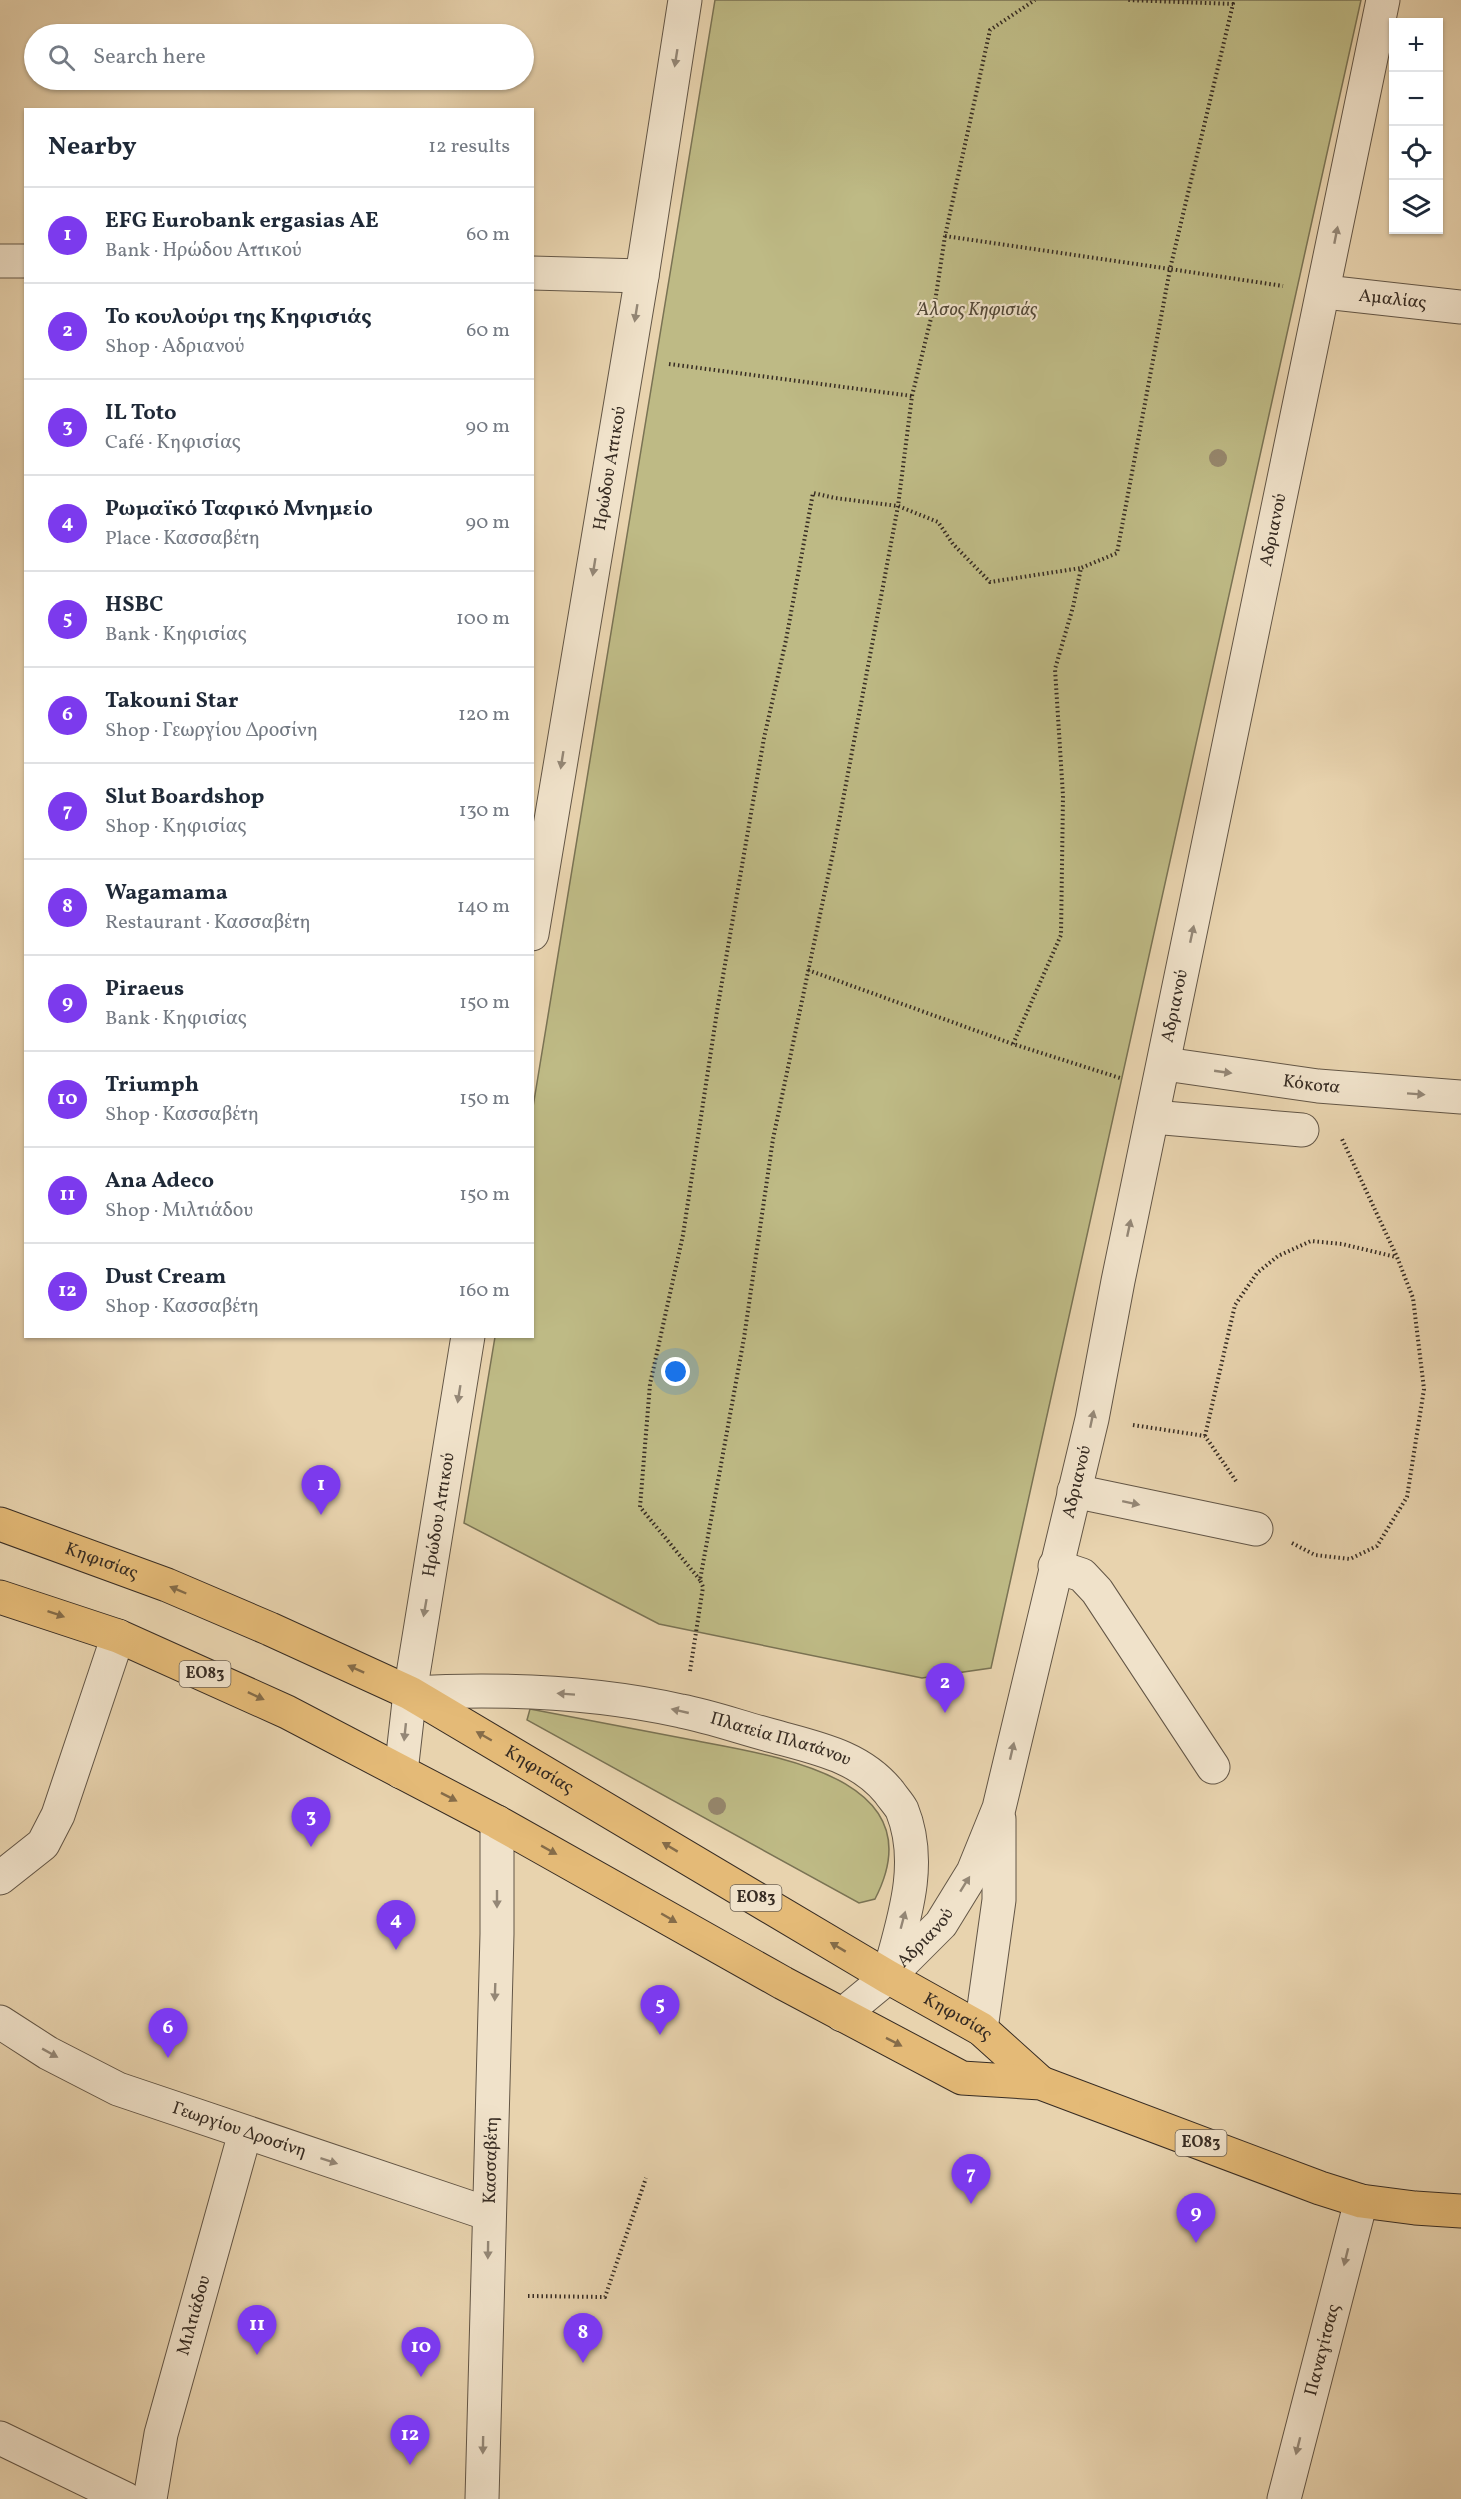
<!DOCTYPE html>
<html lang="en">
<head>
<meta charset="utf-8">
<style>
  body { margin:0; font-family:Vollkorn,serif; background:#f2f2f3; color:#1f2937 }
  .controls { position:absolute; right:18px; top:18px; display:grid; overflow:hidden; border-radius:0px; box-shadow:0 2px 4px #0004 }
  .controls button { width:54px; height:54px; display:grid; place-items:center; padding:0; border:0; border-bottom:2px solid #e0e1e3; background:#fff; color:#1f2937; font:30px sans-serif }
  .you { position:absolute; left:676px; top:1372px; width:21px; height:21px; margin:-15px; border:4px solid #fff; border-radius:50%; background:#1a73e8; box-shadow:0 0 0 9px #1a73e833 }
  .badge { display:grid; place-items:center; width:39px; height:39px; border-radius:50%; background:#7c3aed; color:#fff; font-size:20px; font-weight:700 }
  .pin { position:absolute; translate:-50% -50px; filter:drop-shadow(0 2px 3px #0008) }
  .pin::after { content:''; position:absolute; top:32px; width:21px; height:18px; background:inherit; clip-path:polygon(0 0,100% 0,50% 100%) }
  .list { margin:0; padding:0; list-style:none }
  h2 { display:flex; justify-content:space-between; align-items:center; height:78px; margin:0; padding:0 24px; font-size:26px }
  h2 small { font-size:20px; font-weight:400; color:#747a83 }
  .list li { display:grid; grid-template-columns:39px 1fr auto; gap:18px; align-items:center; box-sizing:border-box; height:96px; padding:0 24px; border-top:2px solid #e0e1e3 }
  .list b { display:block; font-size:22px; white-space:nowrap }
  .list p { margin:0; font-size:20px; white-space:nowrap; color:#747a83 }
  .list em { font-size:20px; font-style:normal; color:#747a83 }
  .icon { flex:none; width:33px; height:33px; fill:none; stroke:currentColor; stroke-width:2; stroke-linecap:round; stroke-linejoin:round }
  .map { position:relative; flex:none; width:1461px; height:2499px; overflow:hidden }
  .search { position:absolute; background:#fff; box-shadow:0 2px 4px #0004; left:24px; top:24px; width:510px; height:66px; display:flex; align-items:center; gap:15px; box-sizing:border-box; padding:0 21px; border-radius:33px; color:#747a83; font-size:22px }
  .panel { position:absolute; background:#fff; box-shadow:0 2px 4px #0004; left:24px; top:108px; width:510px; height:1230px; border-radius:0px }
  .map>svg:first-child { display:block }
  .green { fill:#beba85; stroke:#7a7354; stroke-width:1.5 }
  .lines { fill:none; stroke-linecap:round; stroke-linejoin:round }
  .minor-casing { stroke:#635646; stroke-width:35 }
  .major-casing { stroke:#372c23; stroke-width:35 }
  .path { stroke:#372c23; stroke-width:4; stroke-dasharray:1.5 3; stroke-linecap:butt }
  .minor { stroke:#f0e2ca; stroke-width:33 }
  .major { stroke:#e4ba77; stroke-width:33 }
  .tree { fill:#96876d }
  .oneway { fill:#948776 }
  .oneway2 { fill:#856c49 }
  .labels { text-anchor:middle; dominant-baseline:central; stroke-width:4.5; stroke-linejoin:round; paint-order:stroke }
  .shield { fill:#f0e2ca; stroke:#6e6355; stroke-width:1.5 }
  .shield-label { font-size:16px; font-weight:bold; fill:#372c23 }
  .street-label { font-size:18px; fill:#372c23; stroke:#f0e2ca }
  .park-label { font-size:18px; font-style:italic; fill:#524837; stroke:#f0e2ca }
</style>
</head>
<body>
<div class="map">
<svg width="1461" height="2499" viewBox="0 0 1461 2499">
  <rect width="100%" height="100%" fill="#e8d3ae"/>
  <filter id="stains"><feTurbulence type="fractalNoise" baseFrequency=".00333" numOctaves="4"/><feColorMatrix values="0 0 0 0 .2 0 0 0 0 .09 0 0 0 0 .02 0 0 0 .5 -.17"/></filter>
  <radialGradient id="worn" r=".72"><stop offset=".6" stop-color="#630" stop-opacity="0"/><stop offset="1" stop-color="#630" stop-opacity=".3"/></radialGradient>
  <!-- green -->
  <path class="green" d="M715,0H1361L991,1668L922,1678L659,1624L464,1523L495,1337L532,1336L533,1107Z
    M530,1709C583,1719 635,1729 687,1739C768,1755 939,1775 875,1899L859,1903L527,1720Z"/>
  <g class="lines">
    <!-- minor casing -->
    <g class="minor-casing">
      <g id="minor">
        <path d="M0,261H26"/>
        <path d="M532,273L642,276"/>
        <path id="s1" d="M1325,292L1461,307"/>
        <path id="s2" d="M532,934L642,276L685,0"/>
        <path id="s3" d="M1165,1064L1318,1086L1461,1097"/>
        <path d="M1153,1117L1302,1130"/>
        <path d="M1074,1491L1256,1529"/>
        <path d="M1055,1566L1082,1575L1097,1591L1213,1767"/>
        <path id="s4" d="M410,1693C501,1688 591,1691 681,1711C712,1717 742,1728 773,1736C816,1748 860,1756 889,1792C893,1798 899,1804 902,1810C924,1864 903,1922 889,1974"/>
        <path id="s5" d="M401,1772L410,1693L468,1336"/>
        <path d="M0,1878L43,1844L58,1815L118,1636"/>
        <path id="s6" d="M842,2015L888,1977L941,1924L973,1872L999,1808L1092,1419L1118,1281L1383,0"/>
        <path id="s7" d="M0,2022L48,2053L118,2089L489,2214"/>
        <path d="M981,2029L999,1900V1819"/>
        <path d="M0,2438L126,2499"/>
        <path id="s8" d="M150,2499L161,2434L245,2133"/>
        <path id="s9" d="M482,2499L497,1934V1822"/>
        <path id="s10" d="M1284,2499L1361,2201"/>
      </g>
    </g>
    <!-- major casing -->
    <g class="major-casing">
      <g id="major">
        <path id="s11" d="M0,1524L167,1585L270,1629L410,1693L888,1977L981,2029L1041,2083"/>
        <path d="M0,1597L118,1636L287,1712L497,1822L783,1983L962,2078L1041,2083L1320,2188L1361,2201L1415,2208L1461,2211"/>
      </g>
    </g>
    <!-- path -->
    <path class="path" d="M945,236L1170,269L1233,4L1127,0
      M669,364L912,396
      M808,970L1013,1044L1120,1078
      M1013,1044L1061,935L1063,796L1055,669L1073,607L1081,568L1117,553L1170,269L1283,286
      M1133,1425L1205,1436L1236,1481
      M1205,1436L1235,1305L1257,1273L1278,1256L1311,1241L1342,1244L1396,1257
      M1292,1543L1315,1555L1350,1559L1377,1546L1407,1497L1424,1389L1413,1298L1397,1257L1342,1139
      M700,1580L640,1507L650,1384L683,1235L718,1005L764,738L786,640L813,493L835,498L898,506L938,522L953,544L990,582L1081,568
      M690,1671L703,1587L700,1580L744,1338L773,1139L834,848L898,506L912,396L935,302L945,236L990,30L1035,0
      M528,2296L605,2297L646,2178"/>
    <!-- minor -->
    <use href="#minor" class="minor"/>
    <!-- major -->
    <use href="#major" class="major"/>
  </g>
  <!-- trees -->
  <g class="tree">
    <circle cx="1218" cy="458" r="9"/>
    <circle cx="717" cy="1806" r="9"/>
  </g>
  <!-- one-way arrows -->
  <defs><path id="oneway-solid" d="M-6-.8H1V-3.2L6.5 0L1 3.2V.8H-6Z" transform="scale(1.5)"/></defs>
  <g class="oneway">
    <use href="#oneway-solid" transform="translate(676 58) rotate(99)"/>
    <use href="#oneway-solid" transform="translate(1336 235) rotate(-79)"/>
    <use href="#oneway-solid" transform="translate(636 313) rotate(99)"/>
    <use href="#oneway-solid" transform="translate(594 567) rotate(99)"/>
    <use href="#oneway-solid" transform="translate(562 760) rotate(99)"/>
    <use href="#oneway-solid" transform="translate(1192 934) rotate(-78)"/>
    <use href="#oneway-solid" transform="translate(1223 1072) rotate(8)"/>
    <use href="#oneway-solid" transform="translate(1416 1094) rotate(4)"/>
    <use href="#oneway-solid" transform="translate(1129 1228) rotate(-78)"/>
    <use href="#oneway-solid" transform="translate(459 1394) rotate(99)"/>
    <use href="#oneway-solid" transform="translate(1092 1419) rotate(-78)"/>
    <use href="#oneway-solid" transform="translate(1131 1503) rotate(12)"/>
    <use href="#oneway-solid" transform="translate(425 1608) rotate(100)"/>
    <use href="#oneway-solid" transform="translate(566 1694) rotate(-176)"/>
    <use href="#oneway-solid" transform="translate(680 1711) rotate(-167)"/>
    <use href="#oneway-solid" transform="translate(405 1732) rotate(96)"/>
    <use href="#oneway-solid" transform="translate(1012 1751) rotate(-77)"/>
    <use href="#oneway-solid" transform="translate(965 1884) rotate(-58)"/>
    <use href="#oneway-solid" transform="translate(497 1899) rotate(90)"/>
    <use href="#oneway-solid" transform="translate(903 1920) rotate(-75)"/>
    <use href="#oneway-solid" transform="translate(495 1992) rotate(92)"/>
    <use href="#oneway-solid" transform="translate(50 2053) rotate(29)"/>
    <use href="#oneway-solid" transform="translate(329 2161) rotate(18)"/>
    <use href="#oneway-solid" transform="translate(488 2250) rotate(91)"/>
    <use href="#oneway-solid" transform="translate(1346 2257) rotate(104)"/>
    <use href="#oneway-solid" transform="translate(483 2445) rotate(91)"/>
    <use href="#oneway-solid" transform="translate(1298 2446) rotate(104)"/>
  </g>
  <g class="oneway2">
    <use href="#oneway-solid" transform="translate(178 1590) rotate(-157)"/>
    <use href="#oneway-solid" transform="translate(56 1614) rotate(19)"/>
    <use href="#oneway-solid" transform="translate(356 1669) rotate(-156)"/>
    <use href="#oneway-solid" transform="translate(256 1696) rotate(25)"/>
    <use href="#oneway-solid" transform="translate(484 1736) rotate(-150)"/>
    <use href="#oneway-solid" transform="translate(449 1797) rotate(27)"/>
    <use href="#oneway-solid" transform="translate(670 1847) rotate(-149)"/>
    <use href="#oneway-solid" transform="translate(549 1850) rotate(29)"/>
    <use href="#oneway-solid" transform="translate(669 1918) rotate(30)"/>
    <use href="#oneway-solid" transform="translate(838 1947) rotate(-149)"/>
    <use href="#oneway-solid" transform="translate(894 2042) rotate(27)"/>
  </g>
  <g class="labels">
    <!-- shield labels -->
    <g class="shield">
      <rect x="179.5" y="1661" width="51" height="26" rx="4.5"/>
      <rect x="730.5" y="1885" width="51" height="26" rx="4.5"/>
      <rect x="1175.5" y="2130" width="51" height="26" rx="4.5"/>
    </g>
    <g class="shield-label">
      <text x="205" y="1674">ΕΟ83</text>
      <text x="756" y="1898">ΕΟ83</text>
      <text x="1201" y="2143">ΕΟ83</text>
    </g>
    <!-- street labels -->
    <g class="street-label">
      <text stroke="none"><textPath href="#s1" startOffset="68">Αμαλίας</textPath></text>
      <text stroke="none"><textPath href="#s2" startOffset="472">Ηρώδου Αττικού</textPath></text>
      <text stroke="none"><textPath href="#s6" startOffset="1572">Αδριανού</textPath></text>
      <text stroke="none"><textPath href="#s6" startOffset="1086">Αδριανού</textPath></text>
      <text stroke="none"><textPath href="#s3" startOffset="148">Κόκοτα</textPath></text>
      <text stroke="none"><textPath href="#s6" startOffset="600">Αδριανού</textPath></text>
      <text stroke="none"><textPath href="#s5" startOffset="260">Ηρώδου Αττικού</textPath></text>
      <text stroke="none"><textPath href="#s11" startOffset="108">Κηφισίας</textPath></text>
      <text stroke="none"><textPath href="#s4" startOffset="376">Πλατεία Πλατάνου</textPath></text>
      <text stroke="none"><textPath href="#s11" startOffset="594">Κηφισίας</textPath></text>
      <text stroke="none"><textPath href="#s6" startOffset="114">Αδριανού</textPath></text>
      <text stroke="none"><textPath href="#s11" startOffset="1080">Κηφισίας</textPath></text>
      <text stroke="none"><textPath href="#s7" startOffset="264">Γεωργίου Δροσίνη</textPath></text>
      <text stroke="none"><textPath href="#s9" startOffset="339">Κασσαβέτη</textPath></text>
      <text stroke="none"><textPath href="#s8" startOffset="189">Μιλτιάδου</textPath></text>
      <text stroke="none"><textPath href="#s10" startOffset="154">Παναγίτσας</textPath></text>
    </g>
    <!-- park labels -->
    <g class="park-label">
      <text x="977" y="310">Άλσος Κηφισιάς</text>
    </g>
  </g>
  <rect width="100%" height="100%" filter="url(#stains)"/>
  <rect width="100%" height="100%" fill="url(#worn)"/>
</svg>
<div class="controls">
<button>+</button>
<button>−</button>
<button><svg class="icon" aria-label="locate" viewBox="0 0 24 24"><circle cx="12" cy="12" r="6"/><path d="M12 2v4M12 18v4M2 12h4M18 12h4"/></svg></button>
<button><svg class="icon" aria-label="layers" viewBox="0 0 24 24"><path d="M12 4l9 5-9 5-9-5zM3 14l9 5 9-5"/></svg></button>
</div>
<div class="you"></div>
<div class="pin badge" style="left:321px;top:1515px">1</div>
<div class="pin badge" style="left:945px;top:1713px">2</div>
<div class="pin badge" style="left:311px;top:1847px">3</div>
<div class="pin badge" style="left:396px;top:1950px">4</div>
<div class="pin badge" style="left:660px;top:2035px">5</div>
<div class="pin badge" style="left:168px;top:2058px">6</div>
<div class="pin badge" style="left:971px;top:2204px">7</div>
<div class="pin badge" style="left:583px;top:2363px">8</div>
<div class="pin badge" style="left:1196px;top:2243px">9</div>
<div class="pin badge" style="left:421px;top:2377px">10</div>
<div class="pin badge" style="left:257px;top:2355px">11</div>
<div class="pin badge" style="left:410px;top:2465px">12</div>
<div class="search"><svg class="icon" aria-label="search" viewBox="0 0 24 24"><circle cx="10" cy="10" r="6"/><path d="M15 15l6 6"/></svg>Search here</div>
<section class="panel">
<h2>Nearby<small>12 results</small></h2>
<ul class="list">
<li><span class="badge">1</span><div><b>EFG Eurobank ergasias AE</b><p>Bank · Ηρώδου Αττικού</p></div><em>60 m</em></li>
<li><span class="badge">2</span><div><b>Το κουλούρι της Κηφισιάς</b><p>Shop · Αδριανού</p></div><em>60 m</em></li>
<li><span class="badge">3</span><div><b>IL Toto</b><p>Café · Κηφισίας</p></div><em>90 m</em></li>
<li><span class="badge">4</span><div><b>Ρωμαϊκό Ταφικό Μνημείο</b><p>Place · Κασσαβέτη</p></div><em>90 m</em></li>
<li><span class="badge">5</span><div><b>HSBC</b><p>Bank · Κηφισίας</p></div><em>100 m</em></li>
<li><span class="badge">6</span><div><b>Takouni Star</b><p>Shop · Γεωργίου Δροσίνη</p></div><em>120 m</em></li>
<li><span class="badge">7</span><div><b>Slut Boardshop</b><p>Shop · Κηφισίας</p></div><em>130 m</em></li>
<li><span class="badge">8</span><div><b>Wagamama</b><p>Restaurant · Κασσαβέτη</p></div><em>140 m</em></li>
<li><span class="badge">9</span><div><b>Piraeus</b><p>Bank · Κηφισίας</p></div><em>150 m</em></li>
<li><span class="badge">10</span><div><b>Triumph</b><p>Shop · Κασσαβέτη</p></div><em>150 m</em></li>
<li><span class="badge">11</span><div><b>Ana Adeco</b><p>Shop · Μιλτιάδου</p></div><em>150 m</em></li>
<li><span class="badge">12</span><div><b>Dust Cream</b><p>Shop · Κασσαβέτη</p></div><em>160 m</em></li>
</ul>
</section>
</div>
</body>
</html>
